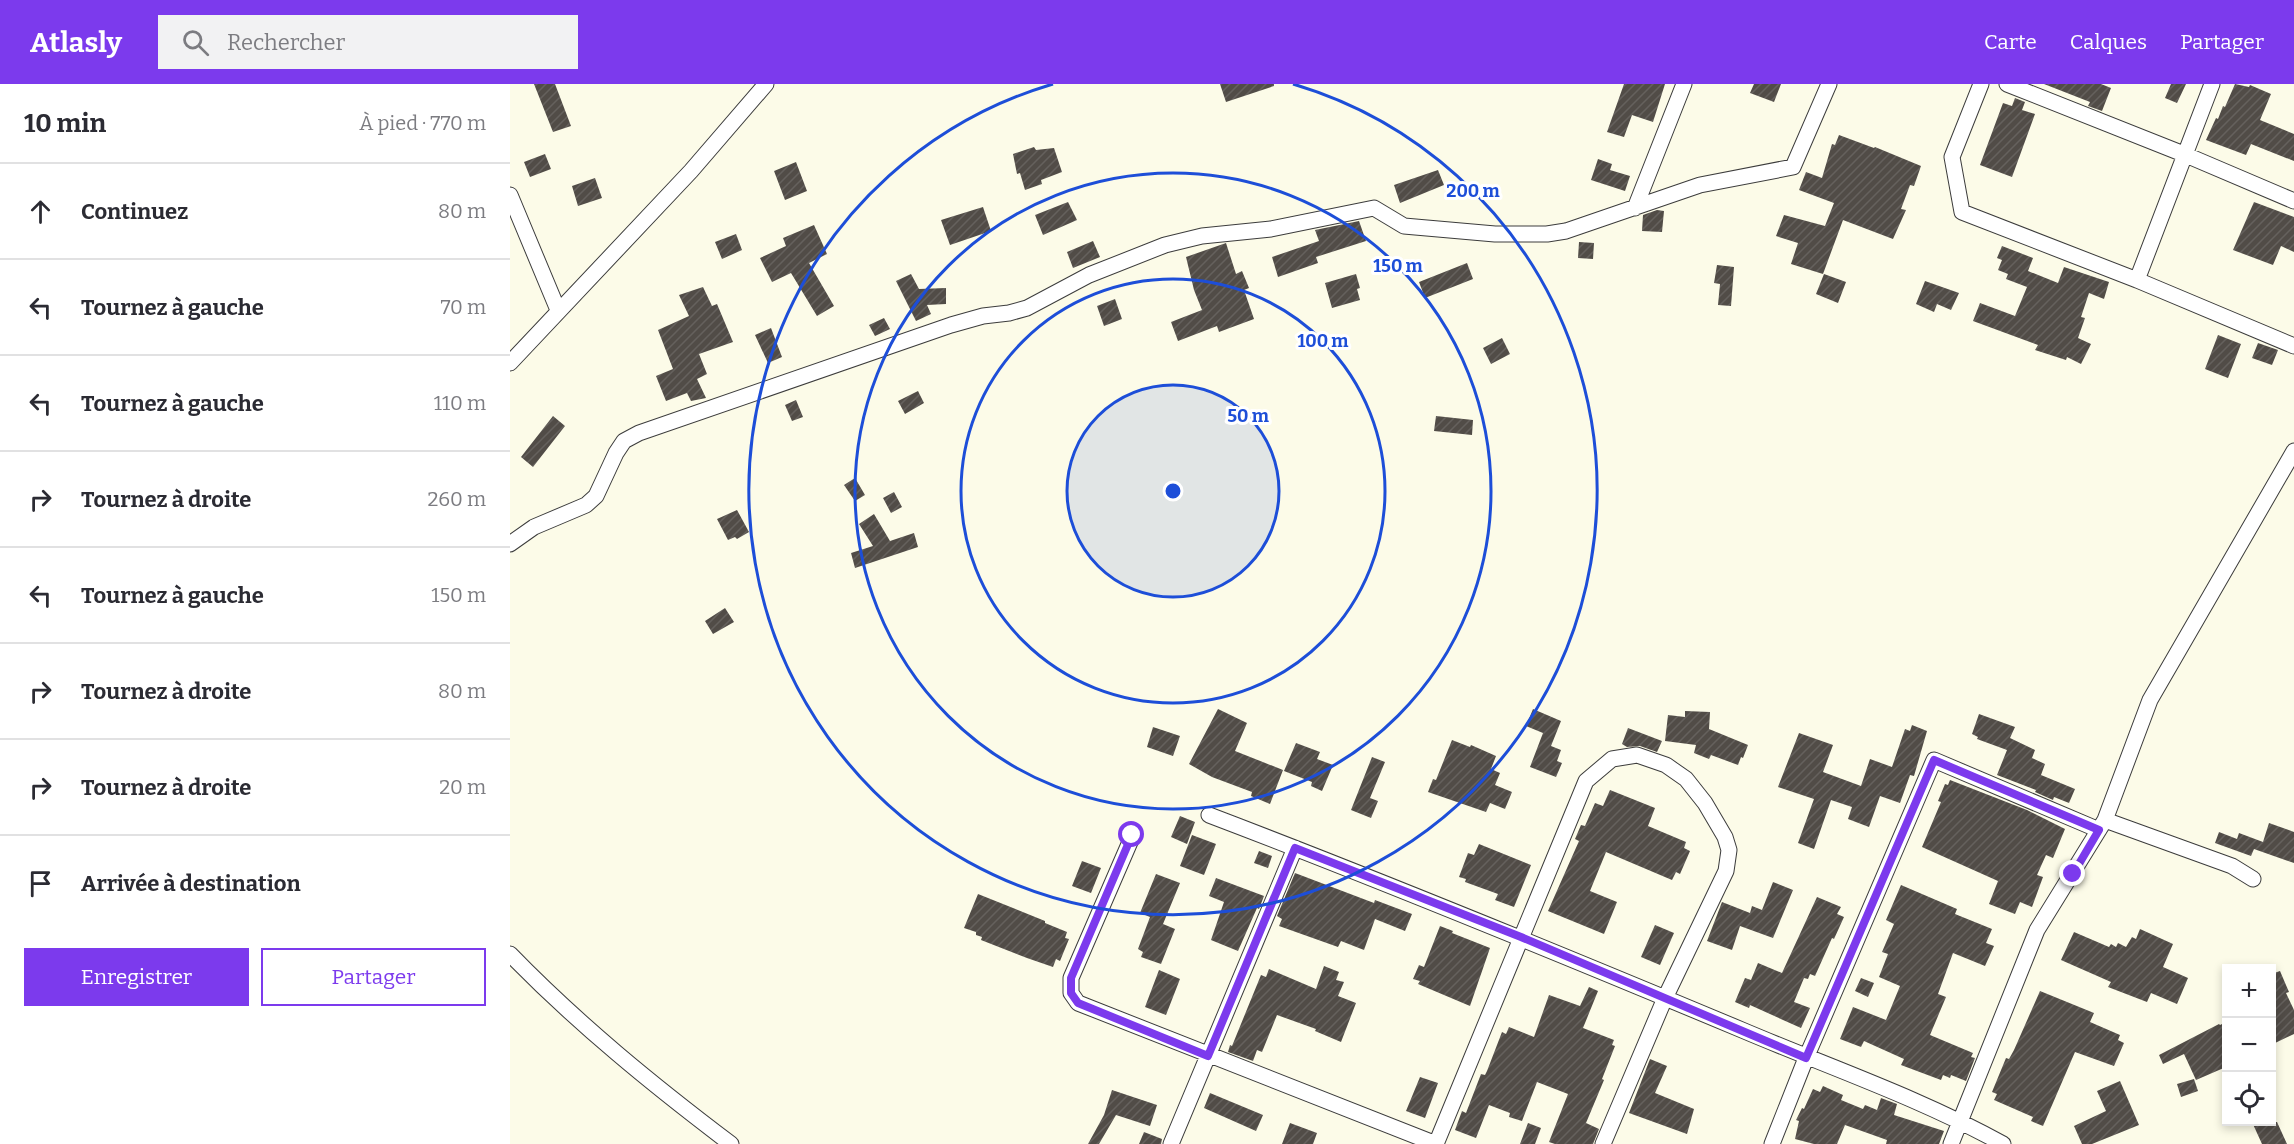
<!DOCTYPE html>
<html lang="fr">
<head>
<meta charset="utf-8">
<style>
  body { margin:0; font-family:Bitter,serif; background:#f2f2f3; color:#2b2b33 }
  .controls { position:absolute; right:18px; bottom:18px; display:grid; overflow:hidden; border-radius:0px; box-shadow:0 3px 9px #0003 }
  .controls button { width:54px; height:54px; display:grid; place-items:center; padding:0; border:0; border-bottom:2px solid #e1e1e2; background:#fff; color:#2b2b33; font:30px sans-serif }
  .stop { position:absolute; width:18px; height:18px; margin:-14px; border:4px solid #7c3aed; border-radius:50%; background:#fff }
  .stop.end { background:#7c3aed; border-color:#fff; box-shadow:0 2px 6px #0008 }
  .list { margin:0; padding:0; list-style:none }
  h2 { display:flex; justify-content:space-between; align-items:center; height:78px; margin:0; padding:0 24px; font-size:26px }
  h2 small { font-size:20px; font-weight:400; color:#7c7c81 }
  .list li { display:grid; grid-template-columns:39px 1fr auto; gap:18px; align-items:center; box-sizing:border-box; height:96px; padding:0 24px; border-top:2px solid #e1e1e2 }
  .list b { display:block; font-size:22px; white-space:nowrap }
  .list em { font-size:20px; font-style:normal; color:#7c7c81 }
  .actions { display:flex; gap:12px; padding:18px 24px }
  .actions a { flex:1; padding:14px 0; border:2px solid #7c3aed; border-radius:0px; text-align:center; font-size:21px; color:#7c3aed }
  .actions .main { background:#7c3aed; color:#fff }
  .icon { flex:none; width:33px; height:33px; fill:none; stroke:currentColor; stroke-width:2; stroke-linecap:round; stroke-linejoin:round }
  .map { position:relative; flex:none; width:1784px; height:1060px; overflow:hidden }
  header { display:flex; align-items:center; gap:36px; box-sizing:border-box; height:84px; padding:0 30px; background:#7c3aed; color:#fff }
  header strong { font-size:28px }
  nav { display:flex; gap:33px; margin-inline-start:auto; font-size:21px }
  .search { width:420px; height:54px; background:#f2f2f3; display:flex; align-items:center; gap:15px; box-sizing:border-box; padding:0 21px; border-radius:0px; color:#7c7c81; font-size:22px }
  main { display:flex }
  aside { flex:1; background:#fff }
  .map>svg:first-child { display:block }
  .building { fill:url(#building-hatch) }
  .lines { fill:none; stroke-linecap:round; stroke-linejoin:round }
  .street-casing { stroke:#3c3c3c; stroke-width:17 }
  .street { stroke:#fff; stroke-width:15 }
  .route { stroke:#7c3aed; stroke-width:8 }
  .ring { fill:none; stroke:#1d4ed8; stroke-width:3 }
  .centre { fill:#1d4ed8; stroke:#fff; stroke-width:3 }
  .ring-label { font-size:18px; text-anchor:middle; font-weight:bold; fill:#1d4ed8; stroke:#fff; stroke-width:6; stroke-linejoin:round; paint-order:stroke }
</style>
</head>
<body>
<header>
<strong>Atlasly</strong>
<div class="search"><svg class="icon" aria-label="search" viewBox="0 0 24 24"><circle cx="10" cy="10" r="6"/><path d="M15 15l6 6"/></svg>Rechercher</div>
<nav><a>Carte</a><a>Calques</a><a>Partager</a></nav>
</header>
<main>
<aside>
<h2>10 min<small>À pied · 770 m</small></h2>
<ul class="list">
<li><svg class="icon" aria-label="ahead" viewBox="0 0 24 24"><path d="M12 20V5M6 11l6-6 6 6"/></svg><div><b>Continuez</b></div><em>80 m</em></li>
<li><svg class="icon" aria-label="left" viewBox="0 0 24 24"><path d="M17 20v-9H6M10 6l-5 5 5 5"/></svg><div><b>Tournez à gauche</b></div><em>70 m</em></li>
<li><svg class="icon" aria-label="left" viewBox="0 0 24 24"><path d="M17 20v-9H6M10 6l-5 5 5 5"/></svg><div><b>Tournez à gauche</b></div><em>110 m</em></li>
<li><svg class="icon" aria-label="right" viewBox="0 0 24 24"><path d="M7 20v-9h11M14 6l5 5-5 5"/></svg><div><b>Tournez à droite</b></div><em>260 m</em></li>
<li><svg class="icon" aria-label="left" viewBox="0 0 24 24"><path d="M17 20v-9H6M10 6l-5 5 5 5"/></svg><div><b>Tournez à gauche</b></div><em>150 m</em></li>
<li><svg class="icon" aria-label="right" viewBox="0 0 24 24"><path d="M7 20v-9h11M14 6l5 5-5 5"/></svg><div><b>Tournez à droite</b></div><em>80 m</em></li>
<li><svg class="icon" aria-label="right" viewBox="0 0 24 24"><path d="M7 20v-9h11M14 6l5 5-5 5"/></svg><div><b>Tournez à droite</b></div><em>20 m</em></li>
<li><svg class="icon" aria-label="arrive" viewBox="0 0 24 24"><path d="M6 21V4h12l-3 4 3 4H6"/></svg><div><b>Arrivée à destination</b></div></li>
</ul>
<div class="actions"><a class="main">Enregistrer</a><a>Partager</a></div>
</aside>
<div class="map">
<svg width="1784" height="1060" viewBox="0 0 1784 1060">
  <defs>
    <pattern id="building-hatch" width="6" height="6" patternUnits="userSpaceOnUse" patternTransform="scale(1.5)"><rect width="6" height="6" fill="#514c47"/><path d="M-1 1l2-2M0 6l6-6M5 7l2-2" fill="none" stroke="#65615d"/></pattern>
  </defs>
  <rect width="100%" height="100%" fill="#fcfbe8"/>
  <!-- building -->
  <path class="building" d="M24,0H45L61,42L43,48Z
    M710,0H764V2L716,18Z
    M1114,0H1155L1143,38L1122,31L1114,53L1097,48Z
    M1244,0H1271L1264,18L1240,9Z
    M1534,0H1591L1601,4L1592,27L1578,22L1580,18Z
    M1661,0H1676L1667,19L1655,14Z
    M1725,0L1739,3L1740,1L1761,10L1750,36L1784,50V77L1741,60L1736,71L1696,56L1706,34L1708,35L1713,22L1715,23Z
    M1505,14L1515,18L1512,26L1525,30L1502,93L1470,81L1493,19L1502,22Z
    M1329,51L1364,64L1365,63L1411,82L1404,102L1400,101L1391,125L1396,126L1383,155L1333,136L1313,190L1281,180L1288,159L1266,152L1274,131L1315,142L1324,119L1289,106L1296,88L1312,94L1322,60L1325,61Z
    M524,63L526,66L544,64L552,88L531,96L532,100L515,106L510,89L507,90L503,70Z
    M35,70L41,85L20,93L14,78Z
    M1088,75L1102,80L1100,86L1120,92L1115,107L1081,96Z
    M286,78L297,107L275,116L264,87Z
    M928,86L934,101L890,119L884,101Z
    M85,94L92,114L68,122L62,102Z
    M558,118L567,136L533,151L525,131Z
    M1744,118L1784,133V168L1771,162L1763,181L1723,166Z
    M473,123L481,147L440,161L431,136Z
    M1147,126L1154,127L1152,148L1132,147L1133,131Z
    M849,137L856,157L806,173L808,179L768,193L762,173L809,157L805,146Z
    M304,141L317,170L299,179L324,222L307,232L281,189L262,198L250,174L276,162L273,154Z
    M226,150L232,166L212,175L205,158Z
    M583,157L590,173L563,184L557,168Z
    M1069,158L1084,159L1083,175L1068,174Z
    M716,159L726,190L732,187L739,204L734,206L744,235L709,248L707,242L668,257L661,238L692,226L684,206L676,173Z
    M1492,162L1523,174L1518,187L1548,199L1554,183L1599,198L1594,215L1579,209L1571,233L1575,234L1568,254L1581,260L1571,280L1557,273L1556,276L1525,266L1528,261L1463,237L1470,219L1505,232L1517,203L1496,195L1498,190L1488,186L1492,176L1487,174Z
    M957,179L963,195L915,214L909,198Z
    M1207,181L1224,183L1221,222L1208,221L1210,200L1204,199Z
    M401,190L409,205L436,204V220L417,221L421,230L406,237L386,197Z
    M846,190L850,204L847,205L850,216L822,224L815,199Z
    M1314,190L1336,198L1328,219L1306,210Z
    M1415,197L1449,209L1441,226L1427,220L1424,228L1406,220Z
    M193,203L202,222L207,220L223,258L189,270L197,290L187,295L196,314L181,317L177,309L156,317L146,292L163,285L148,246L179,232L169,211Z
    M605,215L612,235L594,242L587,222Z
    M374,234L380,245L365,252L359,241Z
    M261,244L272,273L258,279L245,251Z
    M1708,251L1731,260L1718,294L1695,285Z
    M992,254L1000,270L981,280L973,264Z
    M1748,259L1768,266L1762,281L1742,274Z
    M408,307L414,319L395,330L388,317Z
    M286,316L293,333L282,337L275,321Z
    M43,332L55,342L23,383L11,373Z
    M926,332L963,336L962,351L924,347Z
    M345,394L355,411L345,417L334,401Z
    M384,408L392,423L381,429L373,414Z
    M227,426L239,448L227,455L225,453L218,456L207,435Z
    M364,430L380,457L404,449L408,463L345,484L341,469L363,462L349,440Z
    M215,524L224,538L203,550L195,537Z
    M708,625L737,639L725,667L773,686L760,720L741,712L742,708L702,693L679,680Z
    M1023,625L1051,637L1041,662L1051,666L1047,677L1052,679L1046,693L1020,683L1033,649L1016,642Z
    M1175,627L1200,628L1199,645L1238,661L1233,674L1231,673L1228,681L1201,671L1199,675L1184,669L1186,661L1155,657L1158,631L1175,633Z
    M1469,630L1505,643L1500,654L1525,666L1522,674L1535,680L1531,691L1565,705L1559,719L1544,713L1543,716L1525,708L1526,706L1487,691L1497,666L1467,655L1468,653L1462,650Z
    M1402,641L1417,647L1404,692L1400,691L1390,719L1370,712L1359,743L1338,735L1342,723L1321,716L1304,765L1288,759L1304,715L1268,703L1289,649L1323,661L1313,688L1351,702L1360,675L1382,683L1395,645L1400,647Z
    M643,643L670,652L663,672L637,663Z
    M1118,644L1152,657L1147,668L1130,662L1117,663L1112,660Z
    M942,656L960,663L961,661L986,672L981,685L990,689L985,701L1002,708L995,725L980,719L976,728L918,708L923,695L926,696Z
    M786,659L810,668L807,675L823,681L812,707L801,702L802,698L774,687Z
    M862,673L875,678L860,714L868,717L861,734L841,726Z
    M1440,696L1517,726L1555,745L1543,774L1536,771L1527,791L1533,793L1522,823L1510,818L1505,830L1479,820L1488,797L1412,763L1431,718L1428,717L1435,700L1438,701Z
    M1100,706L1145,724L1138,742L1176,758L1174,764L1180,767L1170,790L1166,788L1162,796L1096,768L1080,807L1107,818L1094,850L1038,827L1069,757L1065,755L1071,741L1075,742L1085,719L1093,722Z
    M670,732L685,738L677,760L661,753Z
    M1759,739L1784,748V779L1744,765L1741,772L1705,759L1709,748L1727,755L1729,749L1753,758Z
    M682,751L706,760L694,791L670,782Z
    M969,760L1021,781L1004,823L985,816L988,810L955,798L956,795L949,793L958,769L964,771Z
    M749,767L762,772L758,784L744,779Z
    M572,777L591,784L581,809L562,802Z
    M785,789L864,819L865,816L902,830L895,847L865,835L854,866L831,857L828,863L769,842L772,835L767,832Z
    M646,790L670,799L653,840L665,845L651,880L631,873L633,868L628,865L640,833L630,829Z
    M706,794L754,812L749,825L747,824L728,867L701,856L714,818L699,812Z
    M1263,798L1283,806L1263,854L1230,842L1222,866L1197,857L1212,818L1240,829L1242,822L1252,826Z
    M1391,801L1447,825L1445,830L1482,845L1476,859L1484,862L1475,882L1443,869L1428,910L1436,913L1420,951L1463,969L1461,973L1465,974L1456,997L1441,991L1440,994L1433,991L1431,996L1391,981L1394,975L1354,957L1351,963L1330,955L1343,923L1376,936L1390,902L1369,893L1378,870L1372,868L1384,840L1376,836Z
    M468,810L535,837V839L557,848L555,854L559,855L550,877L546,875L543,883L517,874L471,856L472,853L466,851V848L454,844Z
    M1307,813L1331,823L1327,830L1334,833L1324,855L1322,854L1305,892L1300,890L1298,895L1294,894L1284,918L1300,924L1291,944L1240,921L1239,924L1225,918L1235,894L1241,896L1248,879L1272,889Z
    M1145,841L1164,849L1150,881L1131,873Z
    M930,842L943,847L942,849L980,864L960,922L908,900L910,897L903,895L909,881L914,883Z
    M1630,845L1663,860L1653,883L1678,894L1667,920L1641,909L1637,918L1598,903L1601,898L1551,876L1564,848L1599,863L1601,860L1606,863L1608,859L1616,863L1622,853L1626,855Z
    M814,882L829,888L826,896L834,898L828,912L846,919L831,958L805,947L806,945L767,931L752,968L747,966L743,977L718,968L720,961L722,962L751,891L756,893L759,885L806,905Z
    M649,886L670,895L656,931L635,923Z
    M1770,887L1779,908L1776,909L1784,926V950L1761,961V890Z
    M1351,894L1364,899L1358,913L1345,907Z
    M1079,903L1088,907L1073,944L1104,956L1102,961L1105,962L1092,995L1094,996L1076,1039L1089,1045L1083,1060H1045L1039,1058L1058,1010L1027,998L1012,1037L999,1033L1000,1029L979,1021L966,1054L945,1046L952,1027L956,1029L971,990L975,991L977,987L992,948L996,950L999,943L1024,953L1039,911L1070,922Z
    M1530,907L1584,929L1580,938L1610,951L1608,956L1614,959L1604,982L1565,968L1533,1042L1521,1037L1523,1033L1484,1016L1487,1010L1482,1008L1496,974L1499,975L1504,966Z
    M1716,938V983L1686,996L1674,970L1653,980L1649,971L1709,940L1710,941Z
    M1140,975L1157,982L1145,1009L1184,1025L1177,1050L1119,1029Z
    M910,993L928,999L915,1034L896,1027Z
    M1684,995L1688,1007L1671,1013L1667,1000Z
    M1610,997L1629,1041L1582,1060H1572L1564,1042L1596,1027L1587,1007Z
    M1313,1002L1333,1011L1331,1016L1353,1025L1355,1021L1367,1026L1371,1014L1387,1020L1384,1031L1434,1047L1429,1060H1376L1377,1056L1335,1041L1327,1060H1304L1285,1055L1289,1037L1286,1036L1292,1024L1294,1025L1303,1005L1310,1008Z
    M602,1006L647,1021L640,1042L606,1031L589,1060H578L594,1031Z
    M700,1009L753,1031L746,1047L694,1024Z
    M1742,1038H1767L1777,1060H1752Z
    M780,1039L807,1049L803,1060H772Z
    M1018,1039L1031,1044L1025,1060H1010Z
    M634,1048L652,1055L651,1060H629Z"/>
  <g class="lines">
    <!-- street casing -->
    <g class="street-casing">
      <path id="street" d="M1471,0L1442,73L1452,128L1627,196L1784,262
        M1497,0L1676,71L1784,117
        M0,111L48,226
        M1125,124L1174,0
        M1627,196L1702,0
        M0,279L181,87L256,0
        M0,460L24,443L76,421L86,412L106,369L114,357L129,349L441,241L473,232L499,229L517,224L579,191L655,161L692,152L761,145L864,124L894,142L985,150H1037L1056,147L1190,101L1283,83L1319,0
        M699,731C878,799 1055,872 1232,946C1319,983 1410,1014 1493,1060
        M1595,736L1640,616L1784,367
        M623,751L561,894V909L568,919L926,1060L1076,697L1102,675L1127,671L1156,681L1176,695L1195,719L1215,753L1219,766L1216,787L1155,914L1093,1060
        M0,870C68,940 143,1001 221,1060
        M661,1060L785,764
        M1262,1060L1296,974L1424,676L1589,746
        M1441,1060L1527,846L1595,736L1722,782L1743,795"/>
    </g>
    <!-- street -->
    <use href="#street" class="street"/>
  </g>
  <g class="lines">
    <!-- route -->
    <path class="route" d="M622,751L561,894V909L568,919L698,972L785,764L1011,853L1296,974L1424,676L1589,746L1563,790"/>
  </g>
  <!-- distance rings -->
  <circle cx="663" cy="407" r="106" fill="#1d4ed8" fill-opacity=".12"/>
  <g class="ring">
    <circle cx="663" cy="407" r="106"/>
    <circle cx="663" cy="407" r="212"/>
    <circle cx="663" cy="407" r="318"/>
    <path d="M783 0A424 424 0 1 1 543 0"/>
  </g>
  <circle cx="663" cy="407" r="9" class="centre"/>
  <g class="ring-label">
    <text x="963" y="113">200 m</text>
    <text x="888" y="188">150 m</text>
    <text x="813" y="263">100 m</text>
    <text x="738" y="338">50 m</text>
  </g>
</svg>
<div class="controls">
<button>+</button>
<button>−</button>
<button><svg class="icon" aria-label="locate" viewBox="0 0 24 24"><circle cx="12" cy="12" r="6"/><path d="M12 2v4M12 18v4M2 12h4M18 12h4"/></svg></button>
</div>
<div class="stop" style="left:622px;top:751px"></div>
<div class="stop end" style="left:1563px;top:790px"></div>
</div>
</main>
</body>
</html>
